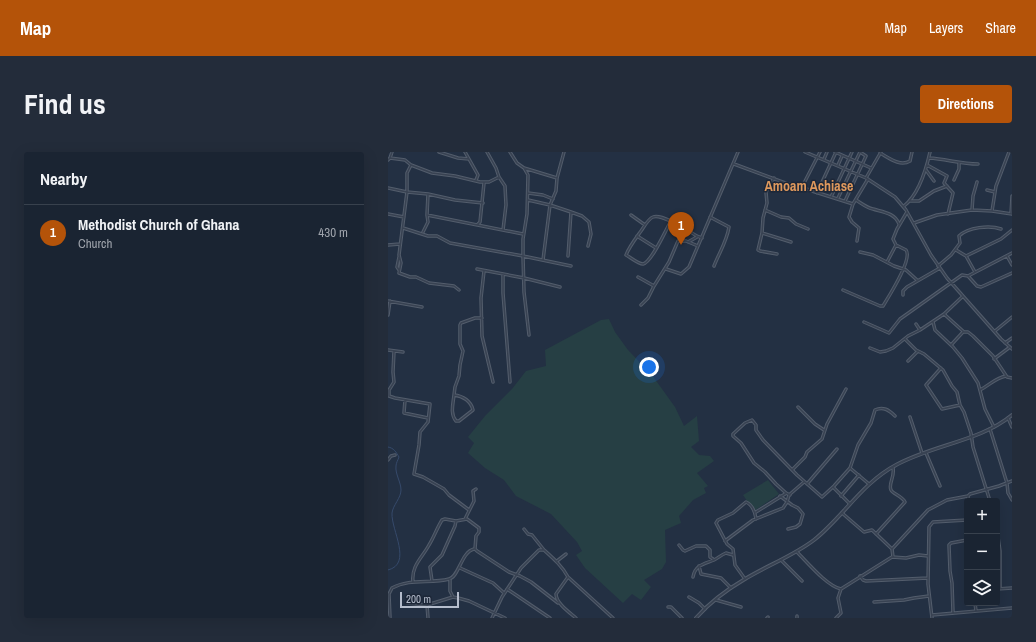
<!DOCTYPE html>
<html lang="en">
<head>
<meta charset="utf-8">
<style>
  body { margin:0; font-family:"Archivo Narrow",sans-serif; background:#232c3a; color:#f1f3f6 }
  .controls { position:absolute; right:12px; bottom:12px; display:grid; overflow:hidden; border-radius:4px; box-shadow:0 4px 16px #0002 }
  .controls button { width:36px; height:36px; display:grid; place-items:center; padding:0; border:0; border-bottom:1px solid #38414d; background:#1a2432; color:#f1f3f6; font:20px sans-serif }
  .scale { position:absolute; left:12px; bottom:10px; width:59px; box-sizing:border-box; padding-left:4px; border:2px solid #b5bdcc; border-top:0; font-size:11px; line-height:14px; white-space:nowrap; color:#b5bdcc; -webkit-text-stroke:3px #1d2738; paint-order:stroke }
  .you { position:absolute; left:261px; top:215px; width:14px; height:14px; margin:-10px; border:3px solid #fff; border-radius:50%; background:#1a73e8; box-shadow:0 0 0 6px #1a73e833 }
  .badge { display:grid; place-items:center; width:26px; height:26px; border-radius:50%; background:#b45309; color:#fff; font-size:13px; font-weight:700 }
  .pin { position:absolute; translate:-50% -33px; filter:drop-shadow(0 1px 2px #0008) }
  .pin::after { content:''; position:absolute; top:21px; width:14px; height:12px; background:inherit; clip-path:polygon(0 0,100% 0,50% 100%) }
  .list { margin:0; padding:0; list-style:none }
  h2 { display:flex; justify-content:space-between; align-items:center; height:52px; margin:0; padding:0 16px; font-size:17px }
  h2 small { font-size:13px; font-weight:400; color:#9fa4ac }
  .list li { display:grid; grid-template-columns:26px 1fr auto; gap:12px; align-items:center; box-sizing:border-box; height:56px; padding:0 16px; border-top:1px solid #38414d }
  .list b { display:block; font-size:15px; white-space:nowrap }
  .list p { margin:0; font-size:13px; white-space:nowrap; color:#9fa4ac }
  .list em { font-size:13px; font-style:normal; color:#9fa4ac }
  .icon { flex:none; width:22px; height:22px; fill:none; stroke:currentColor; stroke-width:2; stroke-linecap:round; stroke-linejoin:round }
  .map { position:relative; flex:none; width:624px; height:466px; overflow:hidden; border-radius:4px }
  header { display:flex; align-items:center; gap:24px; box-sizing:border-box; height:56px; padding:0 20px; background:#b45309; color:#fff }
  header strong { font-size:19px }
  nav { display:flex; gap:22px; margin-inline-start:auto; font-size:14px }
  .intro { display:flex; align-items:center; justify-content:space-between; box-sizing:border-box; height:96px; padding:0 24px }
  h1 { margin:0; font-size:28px }
  .button { padding:10px 18px; border-radius:4px; background:#b45309; color:#fff; font-size:14px; font-weight:700 }
  main { display:flex; gap:24px; padding:0 24px }
  aside { flex:1; background:#1a2432; border-radius:4px; box-shadow:0 4px 16px #0002 }
  .map>svg:first-child { display:block }
  .green { fill:#263f44 }
  .lines { fill:none; stroke-linecap:round; stroke-linejoin:round }
  .stream { stroke:#364a6b; stroke-width:1 }
  .minor-casing { stroke:#535d6c; stroke-width:3.5 }
  .tertiary-casing { stroke:#535d6c; stroke-width:4 }
  .minor { stroke:#384252; stroke-width:1.5 }
  .tertiary { stroke:#384252; stroke-width:2 }
  .labels { text-anchor:middle; dominant-baseline:central; stroke-width:3; stroke-linejoin:round; paint-order:stroke }
  .quarter-label { font-size:14px; font-weight:bold; fill:#df995d; stroke:#1d2738 }
</style>
</head>
<body>
<header>
<strong>Map</strong>
<nav><a>Map</a><a>Layers</a><a>Share</a></nav>
</header>
<div class="intro"><h1>Find us</h1><a class="button">Directions</a></div>
<main>
<aside>
<h2>Nearby<small></small></h2>
<ul class="list">
<li><span class="badge">1</span><div><b>Methodist Church of Ghana</b><p>Church</p></div><em>430 m</em></li>
</ul>
</aside>
<div class="map">
<svg width="624" height="466" viewBox="0 0 624 466">
  <rect width="100%" height="100%" fill="#233043"/>
  <!-- green -->
  <path class="green" d="M221,167L227,180L240,198L264,223L287,255L296,274L309,264L311,289L303,295L311,303L322,304L326,309L309,321L320,334L316,336L318,341L305,348L291,364L293,371L277,378L278,410L274,417L256,428L263,435L253,448L244,442L235,451L197,416L188,403L194,399L189,390L163,362L128,344L116,328L97,316L80,301L86,291L80,285L97,264L124,237L138,219L158,214L157,198L213,168Z
    M380,328L391,342L366,359L355,343Z"/>
  <g class="lines">
    <!-- stream -->
    <path class="stream" d="M0,295C6,296 8,300 11,305C10,308 8,311 8,314C7,322 13,330 13,338C13,346 5,353 4,361C3,378 25,412 0,418"/>
    <!-- minor casing -->
    <g class="minor-casing">
      <path id="minor" d="M51,0L70,6L81,7
        M77,0L90,23L88,28
        M99,0L108,16L111,25L117,34L118,53L115,78
        M122,0L129,11L136,16L140,23L139,62L135,87V104L183,114
        M417,0L478,26L507,45L518,58L543,103L559,126L613,187L624,197
        M447,0L483,16
        M492,1C501,6 512,15 522,9L524,0
        M2,6L17,8L23,13L19,21V40L40,42L39,63L40,70L35,80
        M541,6C558,7 573,12 590,12
        M436,7L439,0
        M0,8L2,6L4,0
        M346,12L400,32L414,35L424,39L465,52
        M23,13L44,21L67,24L92,30H101L111,25
        M450,13L454,4
        M539,13L559,24L556,31L565,41L560,62
        M136,16L169,26L176,0
        M538,18L546,29
        M386,26L378,40L379,51L375,66L374,81L370,98L372,99L389,102
        M478,26L493,0
        M566,28L571,17V11
        M414,35L432,0
        M0,36L19,40L11,103L13,111L11,121L22,125H28L41,131L66,134L71,138
        M599,38L607,40
        M140,41L155,43L165,47
        M429,41L448,0
        M40,42L67,48L95,51
        M443,45L464,0
        M450,46L472,0
        M140,48L162,53L183,60L180,104
        M468,48C473,51 479,56 485,57C495,60 507,61 511,72
        M457,49L478,4L472,0
        M522,49H531L546,39L559,34
        M516,54C531,42 538,18 542,0
        M377,58L393,65L401,66L408,72L420,77
        M584,58L585,44L589,30
        M604,59L608,34L621,0
        M183,60L194,64L201,70L203,82L200,94
        M0,62L16,65
        M623,62L624,44
        M39,63L135,82
        M243,63L257,73
        M322,65L341,75C339,89 331,101 326,114
        M283,69C278,77 264,110 255,112C250,112 242,105 238,103C241,95 248,86 253,79C256,75 260,67 265,65C274,61 300,79 309,84L314,86
        M526,71L549,63L584,58L604,59L624,62
        M89,73L92,70L96,31
        M15,76L40,84H49L62,91L135,104L136,140L141,183
        M374,81L403,90
        M249,84L268,96
        M469,89L471,76L464,70L461,65L465,52L480,27
        M300,90L309,85
        M0,93L12,92
        M568,98L578,104L587,120
        M472,100L485,103L506,114L518,118L529,128
        M578,104L613,87L624,78
        M619,104L624,113
        M155,108L162,53L168,39L169,26
        M499,110L508,93
        M550,114L563,103L572,91L571,84C580,75 602,73 613,77
        M89,117L136,126L172,135
        M278,117L293,122L301,115L350,0
        M11,118L9,115L11,105
        M96,119L93,146L94,184L105,230
        M115,122V141L122,230
        M580,124L589,134L593,135L624,121
        M250,125L266,134L281,110L290,89H298L310,94
        M455,138L492,154H495C501,144 525,107 518,98L508,93L505,87L509,77L519,60
        M515,143V139L519,135L552,116
        M0,149L34,155
        M253,153L260,146L266,134
        M556,162L576,180H580L585,184L605,204L619,225L624,226
        M0,163L2,149
        M476,170L501,181L512,167L574,123L580,124L624,101
        M545,170L547,178L565,195L574,206L590,231L597,257L606,275
        M532,178L556,162L574,145
        M607,179L624,165
        M517,187L528,198L536,202L555,218L564,234L569,240L572,253L576,260L583,281L585,295L602,349
        M617,191L624,186
        M563,193L575,180
        M482,196L492,200L498,199L505,196L520,184L532,178L528,172
        M0,198L15,200
        M6,199L5,220L6,230L1,238V244L7,246L42,252L40,270L32,280L31,293L26,322L35,325L56,337L61,343L81,358
        M606,207L622,195
        M520,209L530,199
        M553,216L538,233L554,257L572,253
        M592,238C602,233 607,226 618,224
        M66,243C65,252 62,262 68,269H71L85,258C83,249 75,244 66,243L67,235L71,224L72,213L75,199L72,192V173L73,171L87,166H94
        M17,248L16,261L40,266
        M410,255L427,272L436,278
        M522,265L534,301
        M620,266L624,275
        M602,277L619,331L620,341L624,348
        M538,301L552,334
        M0,308L3,304L7,303
        M462,316L481,332
        M404,318L417,305L419,300L434,287L439,272L458,237
        M419,332L449,297
        M445,335L462,352
        M398,341L388,332L377,320L366,311L353,291L345,284V282L357,271L364,268L368,273V278L375,288L409,323L434,345L446,334L462,316L470,293L483,271L487,258C495,254 501,258 507,264
        M392,344L404,353L410,356L415,362L412,372L408,375L400,377
        M453,344L471,323
        M580,349V344L582,342L611,334L624,329
        M368,360L397,342L398,341L402,343
        M454,361L476,380L484,378L504,397L505,405
        M77,367L86,349L85,339L88,337
        M136,377L140,382L144,383L156,398
        M609,378L612,399V437
        M488,382L517,350C514,344 505,342 503,338C500,332 507,325 505,316
        M337,389L365,368L395,356L399,350L401,343L416,330
        M291,393L295,398L297,399L308,394H318L322,398V405L325,407
        M504,397L540,358L559,348L580,344
        M409,400C420,411 439,434 453,437L504,405L518,406L531,403L540,404
        M393,408L414,429
        M169,409L178,402
        M311,414L313,422L333,426L343,436
        M72,416L105,431L116,441
        M472,424L475,428L478,429L540,426
        M305,425C307,413 316,412 326,408C330,406 333,403 338,401L345,403
        M357,427L347,413L345,397L339,392L328,371L330,368L345,361L358,350C365,353 367,360 368,367
        M62,428V439L65,445
        M44,429L42,415L54,403L67,374L68,369
        M25,430C23,414 34,406 41,393C46,385 49,376 54,368L57,367L68,369L79,367L91,376V380L88,384L87,397L89,399L121,420L132,424L143,430L170,451
        M119,437L162,466
        M609,437L624,436
        M301,445L311,451L317,457
        M328,448L353,455
        M486,450L516,448L526,446L541,444
        M19,451L39,453
        M587,451L588,459
        M280,455H283L294,466
        M565,461L564,431L562,419L561,393L563,391L579,388
        M544,463L624,456
        M409,464V466
        M2,466L1,442L4,436C22,426 43,432 61,427C71,425 73,400 86,397
        M40,466L39,453L65,445L70,446L81,449L117,466
        M104,466L114,445L133,416L151,398H156C166,407 174,414 180,425
        M188,466C181,460 168,451 168,442L180,425L225,466
        M379,466L380,465
        M448,466L453,461L450,446L453,437
        M544,466L540,432L541,375L545,370L579,368"/>
    </g>
    <!-- tertiary casing -->
    <g class="tertiary-casing">
      <path id="tertiary" d="M308,466C321,451 340,437 357,427C380,413 405,404 426,388C455,365 474,331 508,313C544,293 593,289 624,263"/>
    </g>
    <!-- minor -->
    <use href="#minor" class="minor"/>
    <!-- tertiary -->
    <use href="#tertiary" class="tertiary"/>
  </g>
  <g class="labels">
    <!-- quarter labels -->
    <g class="quarter-label">
      <text x="421" y="34">Amoam Achiase</text>
    </g>
  </g>
</svg>
<div class="controls">
<button>+</button>
<button>−</button>
<button><svg class="icon" aria-label="layers" viewBox="0 0 24 24"><path d="M12 4l9 5-9 5-9-5zM3 14l9 5 9-5"/></svg></button>
</div>
<div class="scale">200 m</div>
<div class="you"></div>
<div class="pin badge" style="left:293px;top:93px">1</div>
</div>
</main>
</body>
</html>
